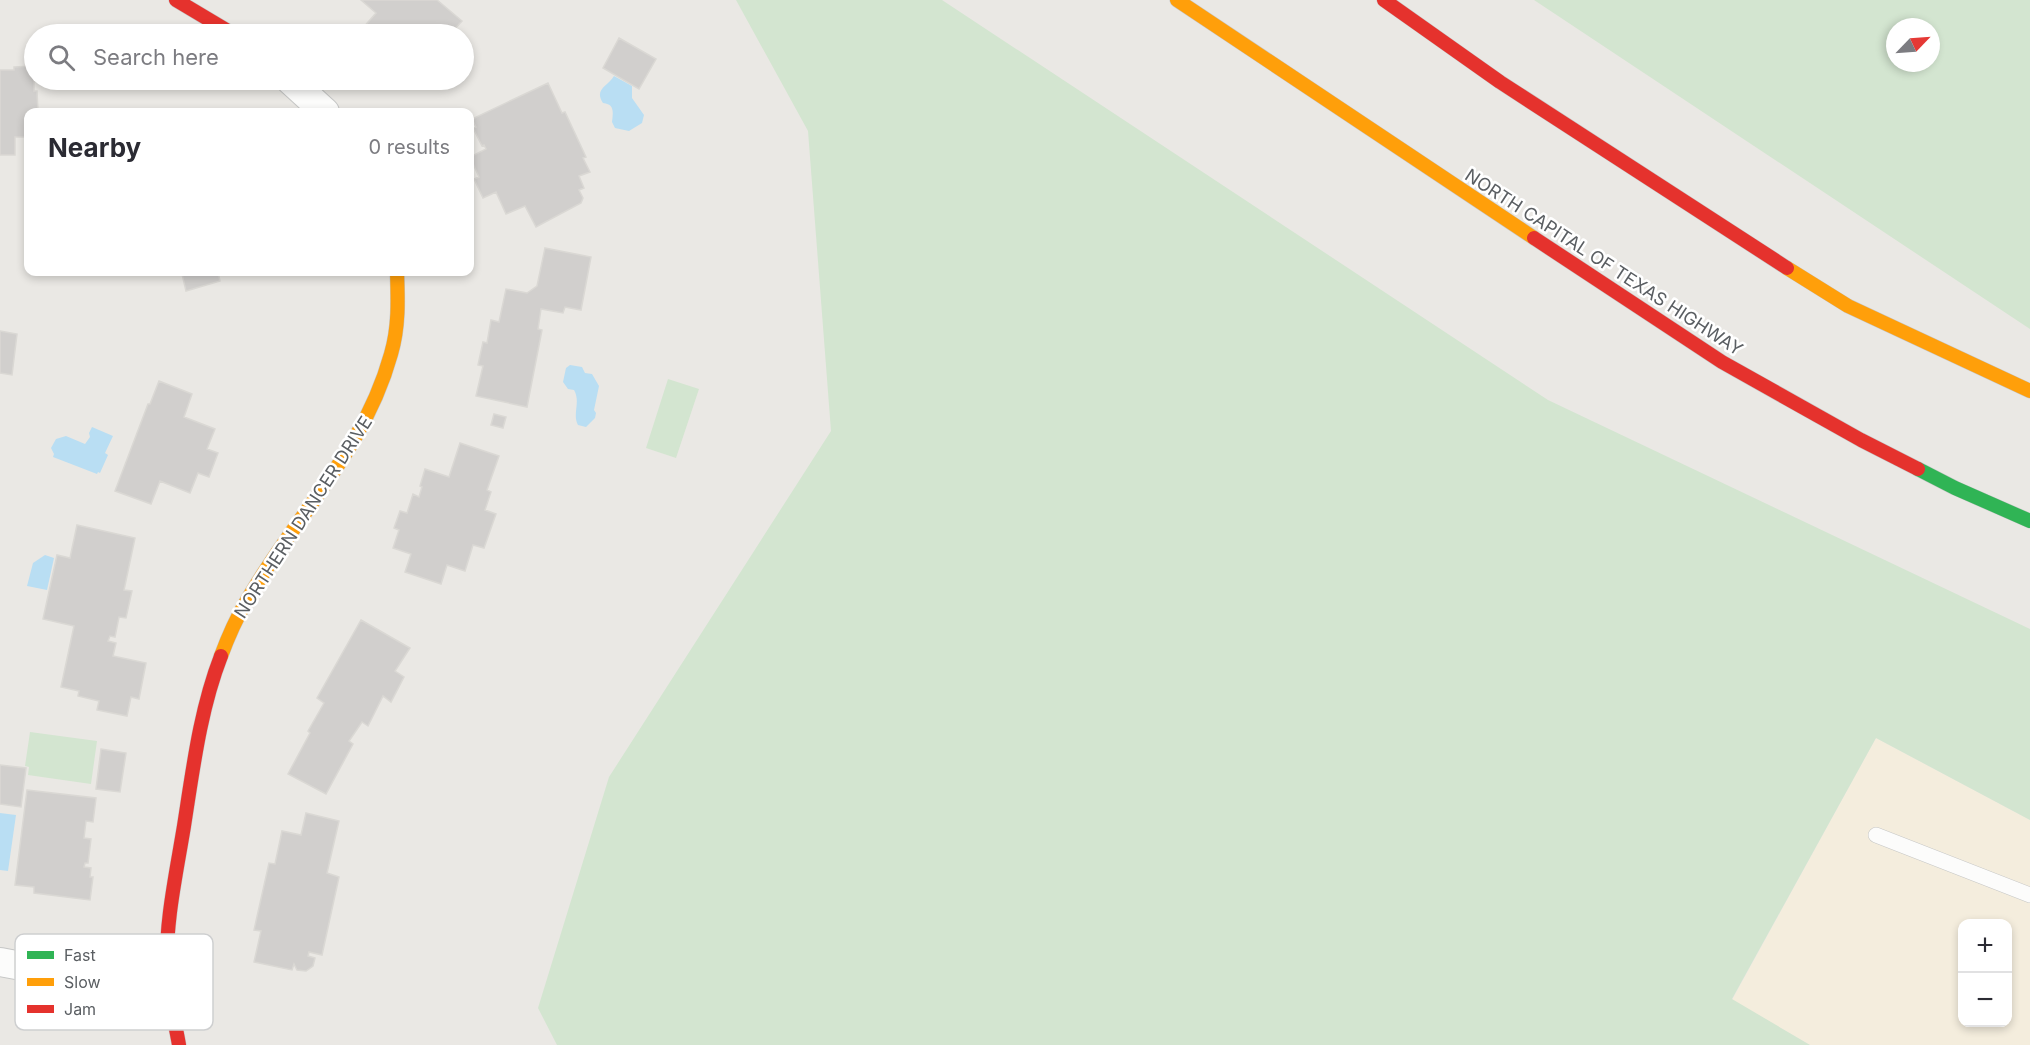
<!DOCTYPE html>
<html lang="en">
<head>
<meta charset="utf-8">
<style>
  body { margin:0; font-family:Inter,sans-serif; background:#f7f7f7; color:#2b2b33 }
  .controls { position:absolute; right:18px; bottom:18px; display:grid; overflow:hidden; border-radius:12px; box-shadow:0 3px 9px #0003 }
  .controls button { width:54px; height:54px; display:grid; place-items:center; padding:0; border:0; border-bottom:2px solid #e1e1e2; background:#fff; color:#2b2b33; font:30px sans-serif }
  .compass { position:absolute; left:1886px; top:18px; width:54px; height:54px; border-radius:50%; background:#fff; box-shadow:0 3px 9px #0003; rotate:65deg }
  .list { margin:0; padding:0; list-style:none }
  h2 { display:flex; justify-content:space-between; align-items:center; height:78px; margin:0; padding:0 24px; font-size:26px }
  h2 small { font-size:20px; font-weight:400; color:#7c7c81 }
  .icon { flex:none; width:33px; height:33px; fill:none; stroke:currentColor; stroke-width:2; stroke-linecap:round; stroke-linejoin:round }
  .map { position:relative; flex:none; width:2030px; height:1045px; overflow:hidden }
  .search { position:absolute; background:#fff; box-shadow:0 3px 9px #0003; left:24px; top:24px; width:450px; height:66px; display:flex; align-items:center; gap:15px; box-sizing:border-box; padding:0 21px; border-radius:33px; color:#7c7c81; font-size:22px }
  .panel { position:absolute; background:#fff; box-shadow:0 3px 9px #0003; left:24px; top:108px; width:450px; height:168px; border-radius:12px }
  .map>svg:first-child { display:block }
  .commercial { fill:#f4eddd; fill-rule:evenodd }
  .green { fill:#d3e5d0; fill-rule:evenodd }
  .water { fill:#b9def3 }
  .building { fill:#d1cfcd; stroke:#dad8d4; stroke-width:1.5 }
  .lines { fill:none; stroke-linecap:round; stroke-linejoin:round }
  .lane-casing { stroke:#c6c7c6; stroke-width:16 }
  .street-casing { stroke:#c6c7c6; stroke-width:30 }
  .fast-casing { stroke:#c6c6c6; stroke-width:15 }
  .slow-casing { stroke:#c6c6c6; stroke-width:15 }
  .jam-casing { stroke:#c6c6c6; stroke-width:15 }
  .lane { stroke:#fcfcfb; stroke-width:15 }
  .street { stroke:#fcfcfb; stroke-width:28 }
  .fast { stroke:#30b455; stroke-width:14 }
  .slow { stroke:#ff9f0a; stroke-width:14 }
  .jam { stroke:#e5322d; stroke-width:14 }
  .labels { text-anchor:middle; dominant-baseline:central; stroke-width:5; stroke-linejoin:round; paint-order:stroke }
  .street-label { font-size:18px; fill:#5a5e62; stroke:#fff }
  .key { fill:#fff; stroke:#cecfd0; stroke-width:1.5 }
  .key-label { font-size:16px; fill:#5a5e62 }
</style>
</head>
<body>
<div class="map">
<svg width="2030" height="1045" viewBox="0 0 2030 1045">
  <rect width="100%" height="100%" fill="#eae8e4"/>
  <!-- commercial -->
  <path class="commercial" d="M1876,738L2030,820V1045H1810L1732,1000ZM1962,924H2008V1022H1962Z"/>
  <!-- green -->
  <path class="green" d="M736,0H942L1548,400L2030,629V820L1876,738L1732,999L1810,1045H557L538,1008L609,777L831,431L808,131Z
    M1534,0H2030V329ZM1895,27H1931V63H1895Z
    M668,379L699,389L676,458L646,448Z
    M30,732L97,741L91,784L28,775L29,767L25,766Z"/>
  <!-- water -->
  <path class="water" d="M614,76L632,86V98L644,115L642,123L629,131L615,128L612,122C613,113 615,104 603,103C594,89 607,87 614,76Z
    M570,365L582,367L585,373L592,374L599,386L594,410L596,413L595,418L586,427L578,425C572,414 581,402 574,390L568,389L563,382L566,368Z
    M92,427L113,436L105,453L108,455L100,473L98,472L97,474L53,457L54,454L51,448L56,439L66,436L85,444L90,437L89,433Z
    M45,555L54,558L47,590L27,586L33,563Z
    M0,813L16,815L8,871L0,870Z"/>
  <!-- building -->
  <path class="building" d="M361,0H437L462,21L450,34H368L362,29L376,13Z
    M619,38L656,59L639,89L603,68Z
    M34,66V91H37L38,112H28V137H15V155H0V70H14V67Z
    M548,83L562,113L565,112L586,157L583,158L590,172L579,176L584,188L579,190L583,198L581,203L536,227L525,206L506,214L496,192L483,198L474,179L479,177L470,157L486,149L484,145L482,146L473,128L476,127L472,119Z
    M545,248L591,257L581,310L565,307L563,313L541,309L538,329L542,330L527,407L476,396L483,366L478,365L483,342L487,343L491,320L499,322L506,289L527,293L537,286Z
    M174,272H218L220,281L186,291L182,274Z
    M0,331L17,334L12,375L0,373Z
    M159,381L192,394L184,417L215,429L207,449L218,453L209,477L198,473L190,493L160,481L151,504L115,491L148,404H150Z
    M494,414L506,417L503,428L491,425Z
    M460,443L499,456L487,490L491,492L485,510L496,514L484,548L473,545L465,571L447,565L441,584L405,572L411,554L393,548L399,530L394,528L400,511L407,513L413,494L419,497L422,487L420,486L425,469L449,477Z
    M77,525L135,538L124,590L132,591L126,618L119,617L115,637L110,636L108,641L116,643L113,656L146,663L139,699L131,697L127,716L97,710L99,701L78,696L79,691L61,687L74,626L43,619L57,555L70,558Z
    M361,620L410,648L395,671L404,677L391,702L383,696L368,726L362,722L349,741L353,744L326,794L288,774L310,733L308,731L324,703L317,698Z
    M101,749L126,753L120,792L96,789Z
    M0,765L26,768L21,807L0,804Z
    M27,790L96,798L93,822L86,821L84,838L91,839L88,863H85L84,867L91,868L90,877H93L90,900L34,893V887L15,885Z
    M306,813L339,821L327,873L339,877L322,955L309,952L308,956L315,958L313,966L306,971L297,970L294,964L292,970L254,962L261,931L254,930L269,863L275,864L282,831L301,835Z"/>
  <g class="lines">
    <!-- lane casing -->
    <g class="lane-casing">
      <path id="lane" d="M1876,835L2030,895"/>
    </g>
    <!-- street casing -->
    <g class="street-casing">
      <path id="street" d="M290,80L325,112
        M0,962C56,974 110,973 167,974"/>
    </g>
    <!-- fast casing -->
    <g class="fast-casing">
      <path id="fast" d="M1918,469L1955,488L2030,521"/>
    </g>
    <!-- slow casing -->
    <g class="slow-casing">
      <path id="slow" d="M1177,0L1534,238
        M1787,268L1848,306L2030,391
        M221,656C228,637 236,619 246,602C294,517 364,452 391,354C399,327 398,300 397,272"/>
    </g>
    <!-- jam casing -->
    <g class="jam-casing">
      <path id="jam" d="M176,0L233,34
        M1384,0L1500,82L1787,268
        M1534,238L1722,362L1861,440L1918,469
        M179,1045C175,1021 168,997 167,972C165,923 176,875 184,826C193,769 200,710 221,656"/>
    </g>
    <!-- lane -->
    <use href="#lane" class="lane"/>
    <!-- street -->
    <use href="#street" class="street"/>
    <!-- fast -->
    <use href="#fast" class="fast"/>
    <!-- slow -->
    <use href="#slow" class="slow"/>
    <!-- jam -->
    <use href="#jam" class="jam"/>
  </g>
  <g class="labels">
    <!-- street labels -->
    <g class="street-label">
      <text transform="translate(1604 262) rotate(33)">NORTH CAPITAL OF TEXAS HIGHWAY</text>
      <text transform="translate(303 517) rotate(-57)">NORTHERN DANCER DRIVE</text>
    </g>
  </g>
  <!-- legend -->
  <rect x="15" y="934" width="198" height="96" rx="9" class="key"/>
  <rect x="27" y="951" width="27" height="8" fill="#30b455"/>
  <rect x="27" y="978" width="27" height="8" fill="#ff9f0a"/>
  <rect x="27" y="1005" width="27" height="8" fill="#e5322d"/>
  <g class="key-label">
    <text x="64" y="961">Fast</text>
    <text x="64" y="988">Slow</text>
    <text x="64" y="1015">Jam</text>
  </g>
</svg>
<div class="controls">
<button>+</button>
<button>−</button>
</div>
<svg class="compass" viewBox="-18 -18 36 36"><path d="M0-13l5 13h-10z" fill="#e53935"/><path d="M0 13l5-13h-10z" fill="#7c7c81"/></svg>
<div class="search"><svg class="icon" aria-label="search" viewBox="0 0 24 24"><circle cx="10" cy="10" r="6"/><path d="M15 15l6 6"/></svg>Search here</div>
<section class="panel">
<h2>Nearby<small>0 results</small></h2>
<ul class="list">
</ul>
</section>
</div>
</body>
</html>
